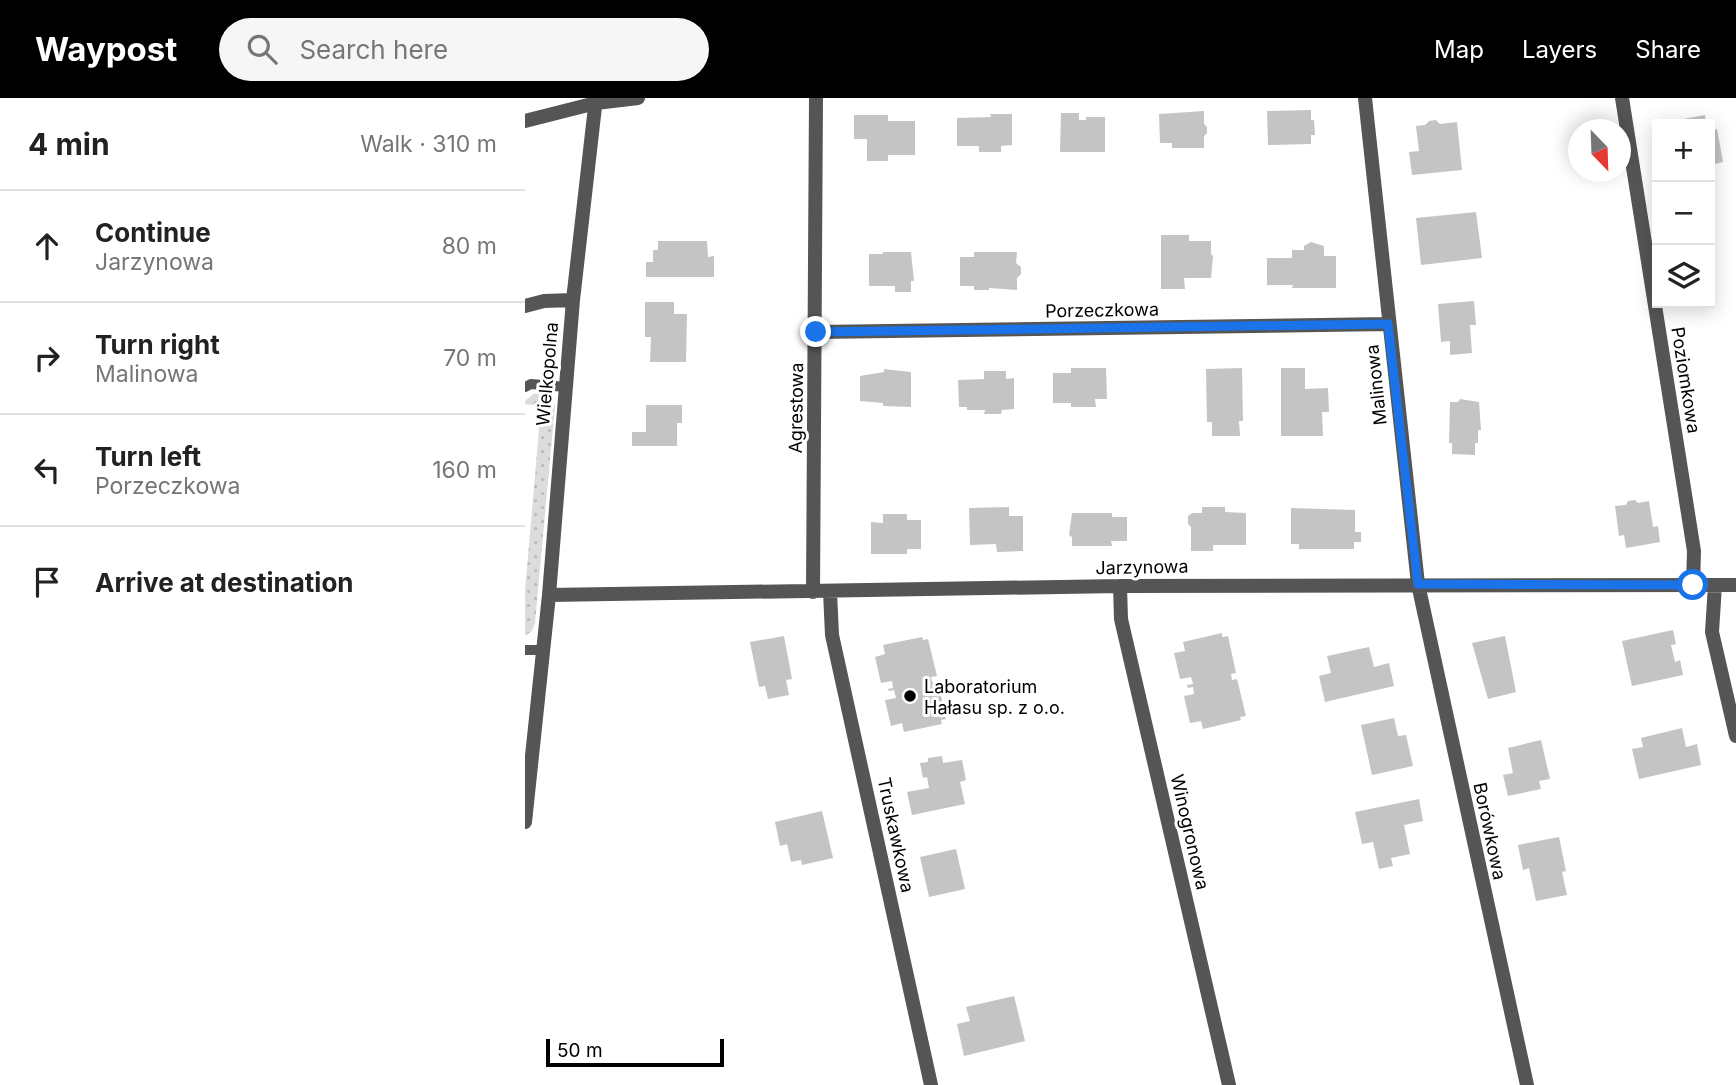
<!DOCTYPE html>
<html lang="en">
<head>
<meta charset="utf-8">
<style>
  body { margin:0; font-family:Inter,sans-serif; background:#f6f6f6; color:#222 }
  .controls { position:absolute; right:21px; top:21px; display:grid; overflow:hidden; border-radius:0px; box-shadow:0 4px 18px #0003 }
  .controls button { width:63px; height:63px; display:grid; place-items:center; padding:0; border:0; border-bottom:2px solid #e0e0e0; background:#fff; color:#222; font:35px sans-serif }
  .compass { position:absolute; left:1043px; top:21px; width:63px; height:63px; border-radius:50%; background:#fff; box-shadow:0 4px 18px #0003; rotate:157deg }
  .scale { position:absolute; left:21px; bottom:18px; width:178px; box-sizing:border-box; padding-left:7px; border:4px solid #000; border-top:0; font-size:19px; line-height:24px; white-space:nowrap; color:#000; -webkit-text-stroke:5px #fff; paint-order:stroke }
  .stop { position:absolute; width:21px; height:21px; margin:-16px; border:5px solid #1a73e8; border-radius:50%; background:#fff }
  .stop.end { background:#1a73e8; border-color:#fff; box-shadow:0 2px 7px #0008 }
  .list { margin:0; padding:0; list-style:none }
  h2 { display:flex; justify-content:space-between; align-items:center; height:91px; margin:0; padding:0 28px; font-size:30px }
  h2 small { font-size:23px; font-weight:400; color:#767676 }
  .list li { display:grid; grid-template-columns:46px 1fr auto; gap:21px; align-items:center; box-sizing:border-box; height:112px; padding:0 28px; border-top:2px solid #e0e0e0 }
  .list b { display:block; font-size:26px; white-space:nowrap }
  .list p { margin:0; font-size:23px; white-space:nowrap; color:#767676 }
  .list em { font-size:23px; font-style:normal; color:#767676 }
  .icon { flex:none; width:38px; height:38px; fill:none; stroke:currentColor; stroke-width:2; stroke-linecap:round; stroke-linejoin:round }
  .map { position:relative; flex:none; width:1211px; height:987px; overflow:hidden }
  header { display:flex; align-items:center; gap:42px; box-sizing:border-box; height:98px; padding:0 35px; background:#000; color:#fff }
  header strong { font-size:33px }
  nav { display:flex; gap:38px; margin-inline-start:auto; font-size:24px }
  .search { width:490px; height:63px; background:#f6f6f6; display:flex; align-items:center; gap:18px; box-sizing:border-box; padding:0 24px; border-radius:38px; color:#767676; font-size:26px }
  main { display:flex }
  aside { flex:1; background:#fff }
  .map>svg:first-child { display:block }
  .grass { fill:url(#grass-dots) }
  .building { fill:#c4c4c4 }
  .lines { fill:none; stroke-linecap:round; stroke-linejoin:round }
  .service { stroke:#555; stroke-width:10 }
  .minor { stroke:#555; stroke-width:14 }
  .route { stroke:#1a73e8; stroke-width:9 }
  .poi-dot { fill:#000; stroke:#fff; stroke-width:2.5 }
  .labels { text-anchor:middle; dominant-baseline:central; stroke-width:6; stroke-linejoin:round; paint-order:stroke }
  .street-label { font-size:18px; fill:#000; stroke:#fff }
  .poi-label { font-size:18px; fill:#000; stroke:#fff; text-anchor:start }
</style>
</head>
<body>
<header>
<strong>Waypost</strong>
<div class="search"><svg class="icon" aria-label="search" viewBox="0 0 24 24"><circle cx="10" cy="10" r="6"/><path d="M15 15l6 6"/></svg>Search here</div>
<nav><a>Map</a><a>Layers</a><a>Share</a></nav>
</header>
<main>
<aside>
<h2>4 min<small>Walk · 310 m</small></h2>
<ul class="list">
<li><svg class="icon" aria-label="ahead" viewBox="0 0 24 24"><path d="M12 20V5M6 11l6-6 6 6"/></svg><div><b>Continue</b><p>Jarzynowa</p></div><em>80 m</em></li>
<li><svg class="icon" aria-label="right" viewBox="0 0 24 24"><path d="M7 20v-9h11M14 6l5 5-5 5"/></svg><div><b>Turn right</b><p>Malinowa</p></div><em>70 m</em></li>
<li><svg class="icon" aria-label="left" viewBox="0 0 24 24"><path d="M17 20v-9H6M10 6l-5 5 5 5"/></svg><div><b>Turn left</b><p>Porzeczkowa</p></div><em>160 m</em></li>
<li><svg class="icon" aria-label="arrive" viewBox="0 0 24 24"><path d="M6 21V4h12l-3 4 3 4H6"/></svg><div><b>Arrive at destination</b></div></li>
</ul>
</aside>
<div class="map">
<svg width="1211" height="987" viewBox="0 0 1211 987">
  <defs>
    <pattern id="grass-dots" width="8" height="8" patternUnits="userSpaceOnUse" patternTransform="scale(1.75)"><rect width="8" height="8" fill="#dcdcdc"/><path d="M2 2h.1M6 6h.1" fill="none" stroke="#bbb" stroke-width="1.8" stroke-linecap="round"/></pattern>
  </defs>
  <rect width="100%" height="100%" fill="#fff"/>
  <!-- grass -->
  <path class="grass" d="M13,295L18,296L30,307L10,525L7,533L0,538V493L16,308L0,306V303L8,296Z"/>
  <!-- building -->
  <path class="building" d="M786,12V22H789L790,37H786V46L743,47L742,13Z
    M679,13V26L682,29V35L679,38V50H647V45H635L634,16Z
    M536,15H554V22H561V19H580V54H535Z
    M465,16H487V47L476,48V54H454V48H432V20L466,19Z
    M329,17H363V23H390V57H363V63H342V41H329Z
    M1180,17L1181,26H1137V25Z
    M911,22L915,26L932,24L937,72L887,77L884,54L894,53L891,28L900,27L904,23Z
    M1192,31L1198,64L1185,67V33Z
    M951,114L957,160L896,167L891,120Z
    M636,137H664V143H686V156L688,158L686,180H659L660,191H636Z
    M133,143H182L183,159L189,158V179H121V164H128V152H133Z
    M786,144L799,148V158H811V190H767L768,187H742V160H767V152H779V148Z
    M358,154H386L389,183H386V194H370V188H344V156H358Z
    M449,154H492L491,165L496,169V176L492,180V192L464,190V192H449V188H435V159H449Z
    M949,203L951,227H945L947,255L925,257V243L916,244L913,206Z
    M120,204H149V216H162L161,264H125L126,239H120Z
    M546,270H581L582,301H570L571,309H546V305H528V275H546Z
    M717,270L718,323H714L715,338H687V324H682L681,271Z
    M756,270H780V291L803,290L804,314H797L798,338H756Z
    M359,271L386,274V309L358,308V305L335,303V278L359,274Z
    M459,273H481V281L489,280V311L477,312L476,316H459L460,312H442V309H434L433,282L459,281Z
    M935,301L954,304L956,332H953V345H950V357L927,356V345H924L925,304H933Z
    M121,307H157V325H152V348H107V334H121Z
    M1110,402L1113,405L1124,403L1128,429L1133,428L1135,444L1101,450L1099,437L1094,438L1090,408L1101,407L1103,403Z
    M484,409V418H498V453L472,454L471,446L445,447L444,410Z
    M677,409H700V414L721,415V447H688V453H666V429L663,426V418L667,415H677Z
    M766,410L830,412V434H836V444H829V451H774V446H766Z
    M547,415H587V419H602V443H586L587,448H547V439L544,437Z
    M358,416H382V422H396V451H382V456H346V424L358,425Z
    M1148,532L1151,546L1146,547L1150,564L1155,562L1158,577L1107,588L1097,543Z
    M697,535V539L703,538L711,575L706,576L707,582L712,581L721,618L715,619L716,622L678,631L676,623L665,625L659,598L669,596L668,589L663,590L662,587L668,586L666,579L655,581L649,555L660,553L658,544Z
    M259,538L267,581L261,582L264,597L243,601L240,588L234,589L225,544Z
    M980,538L991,594L963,601L947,545Z
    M397,539L398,542L403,541L412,578L406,579L407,583L408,585L413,584L421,621L416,622L417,626L379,634L377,625L366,628L360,602L371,600L369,592L364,593L363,591L368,590L367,583L356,585L350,559L360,556L358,547Z
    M844,549L849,569L864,565L869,588L800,604L794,578L806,575L802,558Z
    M869,620L873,638L881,637L888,668L847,677L836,627Z
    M1157,630L1161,649L1172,646L1176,667L1114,681L1107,651L1118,649L1116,640Z
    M1016,642L1025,681L1014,683L1016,691L983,698L978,677L988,675L983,650Z
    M417,658L418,665L437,662L441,682L435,684L440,706L387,717L382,694L404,690L402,679L398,680L395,665L403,664V660Z
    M894,701L898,723L879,727L885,756L866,760L868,768L854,771L848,744L837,746L830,714Z
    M297,713L308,760L277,767L276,762L266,764L262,746L255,748L250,724Z
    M1034,739L1041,773L1037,774L1042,797L1011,803L1004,770L998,772L993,747Z
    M431,751L440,791L404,799L395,759Z
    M489,898L500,943L439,958L432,926L445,923L441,909Z"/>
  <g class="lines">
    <!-- service -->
    <path class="service" d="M0,289L6,286L41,289
      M0,552H18"/>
    <!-- minor -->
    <path class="minor" d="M840,0L893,486L1002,987
      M1097,0L1169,453L1168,487
      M0,23L71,5L113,0
      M0,208L19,203L48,202
      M291,234L864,226
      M1190,487L1187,534L1211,638
      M595,488L596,521L704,987
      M288,494L291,0
      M305,494L307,537L406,987
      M24,497L595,488L1211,487
      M0,724L24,497L48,202L71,0"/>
  </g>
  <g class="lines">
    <!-- route -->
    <path class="route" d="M291,234L863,226L893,486L1168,487"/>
  </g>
  <!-- markers -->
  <circle class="poi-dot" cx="385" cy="598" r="7"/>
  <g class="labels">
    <!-- street labels -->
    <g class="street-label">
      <text transform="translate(577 212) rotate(-1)">Porzeczkowa</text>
      <text transform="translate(22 276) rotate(-85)">Wielkopolna</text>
      <text transform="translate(1161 282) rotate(81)">Poziomkowa</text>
      <text transform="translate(851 287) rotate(-96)">Malinowa</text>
      <text transform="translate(271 310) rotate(-89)">Agrestowa</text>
      <text transform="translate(617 469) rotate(-1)">Jarzynowa</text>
      <text transform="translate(965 733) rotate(78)">Borówkowa</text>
      <text transform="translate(665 734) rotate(77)">Winogronowa</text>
      <text transform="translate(371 737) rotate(78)">Truskawkowa</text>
    </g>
    <!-- poi labels -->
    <g class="poi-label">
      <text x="399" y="588">Laboratorium<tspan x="399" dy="21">Hałasu sp. z o.o.</tspan></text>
    </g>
  </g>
</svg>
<div class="controls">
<button>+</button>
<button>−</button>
<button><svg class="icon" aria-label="layers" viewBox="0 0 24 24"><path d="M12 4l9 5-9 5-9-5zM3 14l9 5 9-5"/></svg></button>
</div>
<svg class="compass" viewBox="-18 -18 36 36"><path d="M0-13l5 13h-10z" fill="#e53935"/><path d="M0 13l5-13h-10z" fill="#767676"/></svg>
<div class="scale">50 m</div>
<div class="stop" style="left:1168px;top:487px"></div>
<div class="stop end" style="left:291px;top:234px"></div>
</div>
</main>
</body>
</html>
